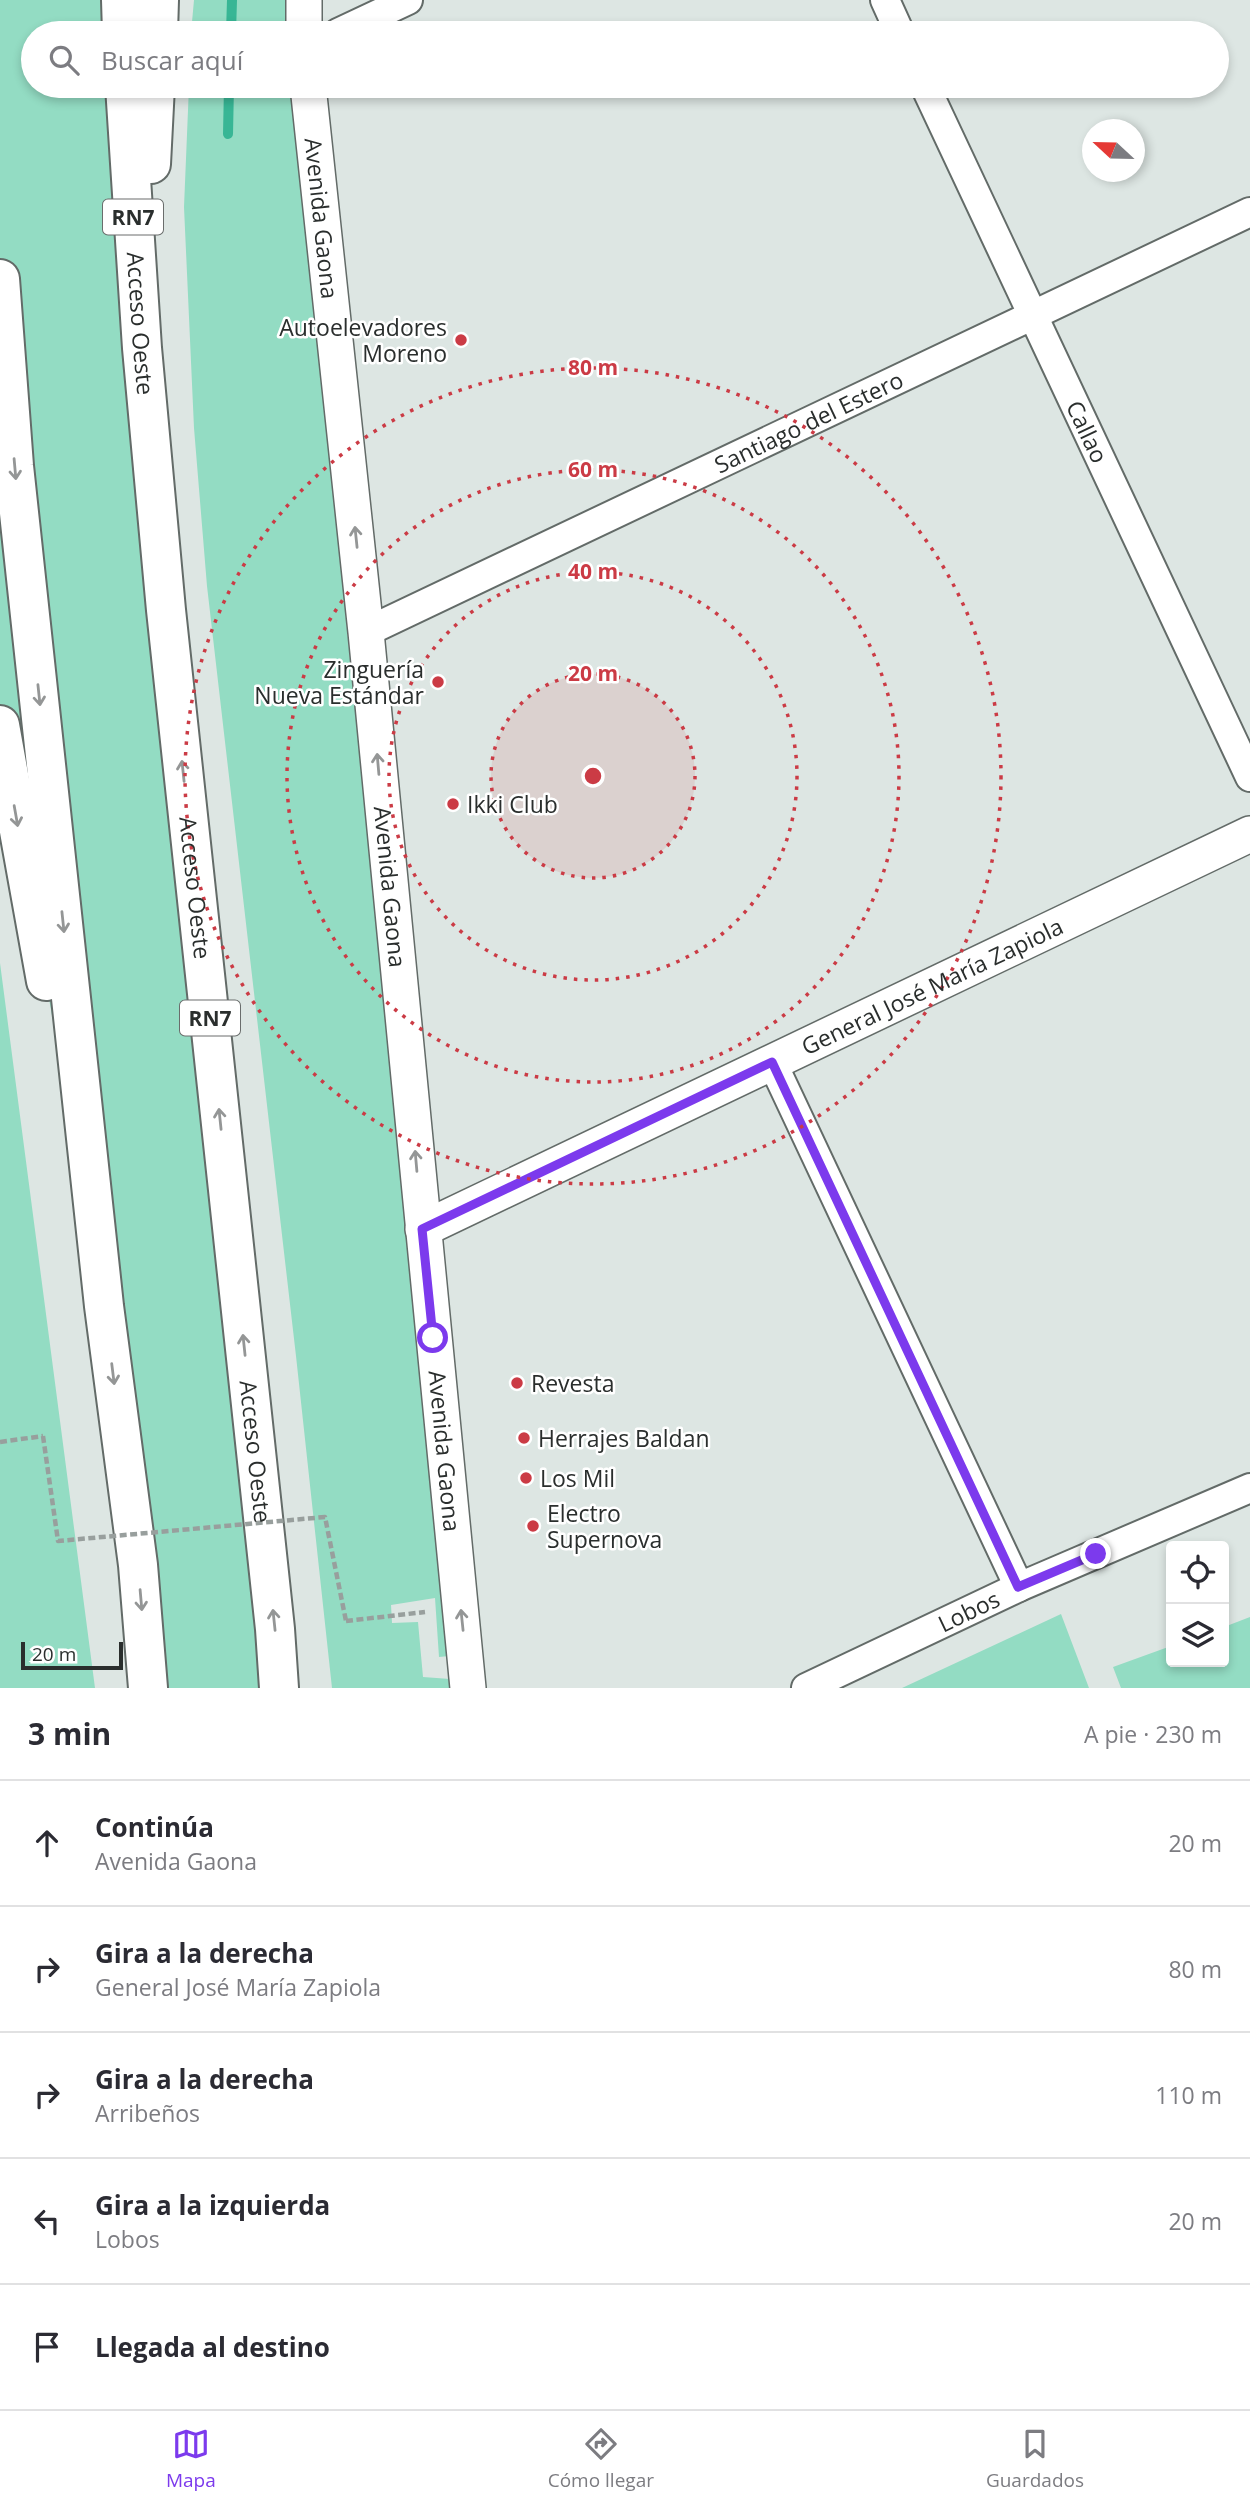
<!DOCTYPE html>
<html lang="es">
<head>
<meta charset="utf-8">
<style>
  body { margin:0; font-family:"Open Sans",sans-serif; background:#f2f2f3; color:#2b2b33 }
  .controls { position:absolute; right:21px; bottom:21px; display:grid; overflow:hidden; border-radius:7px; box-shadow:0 4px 10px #0003 }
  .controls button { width:63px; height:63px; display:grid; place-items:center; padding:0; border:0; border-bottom:2px solid #e1e1e2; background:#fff; color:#2b2b33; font:35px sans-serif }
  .compass { position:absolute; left:1082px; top:119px; width:63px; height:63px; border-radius:50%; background:#fff; box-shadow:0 4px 10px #0003; rotate:292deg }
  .scale { position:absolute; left:21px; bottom:18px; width:102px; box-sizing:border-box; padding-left:7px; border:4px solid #2a2e2d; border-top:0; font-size:19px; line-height:24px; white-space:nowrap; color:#2a2e2d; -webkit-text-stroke:5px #fff; paint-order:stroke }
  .stop { position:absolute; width:21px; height:21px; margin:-16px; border:5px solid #7c3aed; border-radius:50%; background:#fff }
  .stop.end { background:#7c3aed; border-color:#fff; box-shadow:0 2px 7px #0008 }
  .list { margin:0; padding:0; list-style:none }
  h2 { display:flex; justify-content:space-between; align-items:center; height:91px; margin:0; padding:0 28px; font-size:30px }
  h2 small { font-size:23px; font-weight:400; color:#7c7c81 }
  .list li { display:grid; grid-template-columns:46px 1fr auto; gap:21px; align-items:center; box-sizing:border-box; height:126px; padding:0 28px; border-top:2px solid #e1e1e2 }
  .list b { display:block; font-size:26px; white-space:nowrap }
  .list p { margin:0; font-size:23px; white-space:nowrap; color:#7c7c81 }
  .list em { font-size:23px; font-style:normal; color:#7c7c81 }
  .icon { flex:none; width:38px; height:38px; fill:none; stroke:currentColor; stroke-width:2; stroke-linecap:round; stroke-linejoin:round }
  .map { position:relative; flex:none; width:1250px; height:1688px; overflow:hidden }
  .search { position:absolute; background:#fff; box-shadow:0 4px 10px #0003; left:21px; right:21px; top:21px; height:77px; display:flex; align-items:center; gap:18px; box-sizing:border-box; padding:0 24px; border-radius:38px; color:#7c7c81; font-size:26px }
  .sheet { height:721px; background:#fff }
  nav { display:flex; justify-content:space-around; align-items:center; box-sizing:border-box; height:98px; border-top:2px solid #e1e1e2; background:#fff; font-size:19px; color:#7c7c81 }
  nav a { display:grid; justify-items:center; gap:4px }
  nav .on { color:#7c3aed }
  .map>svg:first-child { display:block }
  .green { fill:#93dcc3 }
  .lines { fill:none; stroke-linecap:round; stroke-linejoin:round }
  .stream { stroke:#38b695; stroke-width:10 }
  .minor-casing { stroke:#636b68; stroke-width:32 }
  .tertiary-casing { stroke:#636b68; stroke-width:38 }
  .motorway-casing { stroke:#636b68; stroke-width:42 }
  .path { stroke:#989f9d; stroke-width:4.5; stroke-dasharray:7 3.5; stroke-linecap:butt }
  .minor { stroke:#fff; stroke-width:28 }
  .tertiary { stroke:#fff; stroke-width:35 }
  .motorway { stroke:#fff; stroke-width:38 }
  .path-bridge { stroke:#989f9d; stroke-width:4.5; stroke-dasharray:7 3.5; stroke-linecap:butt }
  .oneway { stroke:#949696 }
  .route { stroke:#7c3aed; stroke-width:9 }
  .ring { fill:none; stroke:#cb3b45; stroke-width:3.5; stroke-dasharray:3.5 7 }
  .poi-dot { fill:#cb3b45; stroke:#fff; stroke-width:2.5 }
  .labels { text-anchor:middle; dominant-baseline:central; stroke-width:5; stroke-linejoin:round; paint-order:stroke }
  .shield { fill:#fff; stroke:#6a6d6c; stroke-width:2 }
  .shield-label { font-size:21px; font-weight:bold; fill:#2a2e2d }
  .street-label { font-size:23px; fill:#2a2e2d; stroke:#fff }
  .poi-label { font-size:23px; fill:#2a2e2d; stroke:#fff; text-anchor:start }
  .centre { fill:#cb3b45; stroke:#fff; stroke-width:3.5 }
  .ring-label { font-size:21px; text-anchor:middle; font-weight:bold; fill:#cb3b45; stroke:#fff; stroke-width:5; stroke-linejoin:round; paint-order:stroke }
</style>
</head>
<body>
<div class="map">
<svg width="1250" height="1688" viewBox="0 0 1250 1688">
  <rect width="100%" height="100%" fill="#dde6e3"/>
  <!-- green -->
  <path class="green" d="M0,0H159L158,33H33V86H155L142,348L279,1688H148L104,1306L0,725Z
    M194,0H288L290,33H191Z
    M189,86H293L449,1656L439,1657L435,1598L391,1605L392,1623L418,1622L423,1677L450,1679V1688H332L296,1356L207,586L194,428L184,207Z
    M0,963L95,1688H0Z
    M1061,1614L1089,1688H902Z
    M1250,1617V1688H1121L1113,1667L1171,1646V1662H1224V1627Z"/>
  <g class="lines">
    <!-- stream -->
    <path class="stream" d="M231,33L232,0
      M228,134L229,86"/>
    <!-- minor casing -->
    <g class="minor-casing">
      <g id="minor">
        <path d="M885,0L900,33"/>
        <path d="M338,33L408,0"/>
        <path id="s1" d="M925,86L1250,777"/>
        <path id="s2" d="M366,632L1250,212"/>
        <path d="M772,1062L1019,1587"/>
        <path id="s3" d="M806,1688L1019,1587L1250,1488"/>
      </g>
    </g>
    <!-- tertiary casing -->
    <g class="tertiary-casing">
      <g id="tertiary">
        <path d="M304,33V0"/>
        <path id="s4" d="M308,86L366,632L468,1688"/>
        <path id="s5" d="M423,1229L1250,834"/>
      </g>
    </g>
    <!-- motorway casing -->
    <g class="motorway-casing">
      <g id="motorway">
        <path d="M121,0L122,33"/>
        <path d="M158,33L159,0"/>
        <path id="s6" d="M125,86L142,348L166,610L275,1629L279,1688"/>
        <path d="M151,164L155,86"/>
        <path d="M0,279L14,466L104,1306L138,1565L148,1688"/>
        <path d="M0,725L46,981"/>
      </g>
    </g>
    <!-- path -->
    <path class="path" d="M0,1442L43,1436
      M346,1621L425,1612"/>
    <!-- minor -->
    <use href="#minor" class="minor"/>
    <!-- tertiary -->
    <use href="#tertiary" class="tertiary"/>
    <!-- motorway -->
    <use href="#motorway" class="motorway"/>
    <!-- path-bridge -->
    <path class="path-bridge" d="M43,1436L58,1541L325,1517L346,1621"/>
  </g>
  <!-- one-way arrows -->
  <defs><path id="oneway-shaft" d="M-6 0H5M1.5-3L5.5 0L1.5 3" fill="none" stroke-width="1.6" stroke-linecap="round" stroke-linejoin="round" transform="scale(1.75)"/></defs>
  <g class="oneway">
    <use href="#oneway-shaft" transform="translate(15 469) rotate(85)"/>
    <use href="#oneway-shaft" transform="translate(356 537) rotate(-96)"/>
    <use href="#oneway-shaft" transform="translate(39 695) rotate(84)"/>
    <use href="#oneway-shaft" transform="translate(378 764) rotate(-95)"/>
    <use href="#oneway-shaft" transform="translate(183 771) rotate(-96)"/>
    <use href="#oneway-shaft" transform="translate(16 816) rotate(80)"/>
    <use href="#oneway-shaft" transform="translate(63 922) rotate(84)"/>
    <use href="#oneway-shaft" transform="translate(220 1119) rotate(-96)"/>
    <use href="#oneway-shaft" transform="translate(416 1161) rotate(-95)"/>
    <use href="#oneway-shaft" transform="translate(244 1345) rotate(-96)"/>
    <use href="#oneway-shaft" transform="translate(113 1374) rotate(83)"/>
    <use href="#oneway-shaft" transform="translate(141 1600) rotate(85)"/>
    <use href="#oneway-shaft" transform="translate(274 1620) rotate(-96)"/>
    <use href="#oneway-shaft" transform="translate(462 1620) rotate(-96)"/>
  </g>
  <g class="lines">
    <!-- route -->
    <path class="route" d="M433,1338L422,1229L772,1062L1018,1587L1096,1554"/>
  </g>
  <!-- distance rings -->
  <circle cx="593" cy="776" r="102" fill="#cb3b45" fill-opacity=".12"/>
  <g class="ring">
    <circle cx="593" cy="776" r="102"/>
    <circle cx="593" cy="776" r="204"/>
    <circle cx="593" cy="776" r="306"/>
    <circle cx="593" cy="776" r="408"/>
  </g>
  <!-- markers -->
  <g class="poi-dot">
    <circle cx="461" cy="340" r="7"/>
    <circle cx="438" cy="682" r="7"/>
    <circle cx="453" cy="804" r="7"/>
    <circle cx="517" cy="1383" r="7"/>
    <circle cx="524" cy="1438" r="7"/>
    <circle cx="526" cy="1478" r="7"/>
    <circle cx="533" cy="1526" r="7"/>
  </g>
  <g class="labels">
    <!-- shield labels -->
    <g class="shield">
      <rect x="103" y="199.5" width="60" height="35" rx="5"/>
      <rect x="180" y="1000.5" width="60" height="35" rx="5"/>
    </g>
    <g class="shield-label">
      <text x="133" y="217">RN7</text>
      <text x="210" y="1018">RN7</text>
    </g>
    <!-- street labels -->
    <g class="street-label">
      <text stroke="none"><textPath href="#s4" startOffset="133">Avenida Gaona</textPath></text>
      <text stroke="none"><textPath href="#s6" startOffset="238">Acceso Oeste</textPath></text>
      <text stroke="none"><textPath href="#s2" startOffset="490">Santiago del Estero</textPath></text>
      <text stroke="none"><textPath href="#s1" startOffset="382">Callao</textPath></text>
      <text stroke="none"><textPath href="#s6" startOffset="805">Acceso Oeste</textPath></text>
      <text stroke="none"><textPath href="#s4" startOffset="805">Avenida Gaona</textPath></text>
      <text stroke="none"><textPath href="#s5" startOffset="564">General José María Zapiola</textPath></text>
      <text stroke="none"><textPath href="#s6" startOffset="1372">Acceso Oeste</textPath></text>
      <text stroke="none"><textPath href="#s4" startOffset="1372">Avenida Gaona</textPath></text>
      <text stroke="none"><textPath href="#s3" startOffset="180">Lobos</textPath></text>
    </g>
    <!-- poi labels -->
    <g class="poi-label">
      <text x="447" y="327" text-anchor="end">Autoelevadores<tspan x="447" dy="26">Moreno</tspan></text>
      <text x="424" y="669" text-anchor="end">Zinguería<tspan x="424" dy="26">Nueva Estándar</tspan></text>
      <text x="467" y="804">Ikki Club</text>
      <text x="531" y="1383">Revesta</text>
      <text x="538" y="1438">Herrajes Baldan</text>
      <text x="540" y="1478">Los Mil</text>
      <text x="547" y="1513">Electro<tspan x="547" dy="26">Supernova</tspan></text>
    </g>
  </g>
  <circle cx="593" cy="776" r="10" class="centre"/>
  <g class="ring-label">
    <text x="593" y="375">80 m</text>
    <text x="593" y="477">60 m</text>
    <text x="593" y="579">40 m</text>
    <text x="593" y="681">20 m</text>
  </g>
</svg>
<div class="controls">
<button><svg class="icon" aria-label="locate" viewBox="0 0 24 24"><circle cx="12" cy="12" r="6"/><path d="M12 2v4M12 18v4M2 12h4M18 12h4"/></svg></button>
<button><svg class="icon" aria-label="layers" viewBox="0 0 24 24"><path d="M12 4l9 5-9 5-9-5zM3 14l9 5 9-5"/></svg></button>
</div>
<svg class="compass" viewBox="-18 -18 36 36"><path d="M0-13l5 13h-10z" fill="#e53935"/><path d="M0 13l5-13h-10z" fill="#7c7c81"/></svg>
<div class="scale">20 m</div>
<div class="stop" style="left:433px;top:1338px"></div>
<div class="stop end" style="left:1096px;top:1554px"></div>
<div class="search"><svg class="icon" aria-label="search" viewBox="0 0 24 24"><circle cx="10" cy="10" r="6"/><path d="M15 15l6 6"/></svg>Buscar aquí</div>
</div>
<section class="sheet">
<h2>3 min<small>A pie · 230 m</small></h2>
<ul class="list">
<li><svg class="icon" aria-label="ahead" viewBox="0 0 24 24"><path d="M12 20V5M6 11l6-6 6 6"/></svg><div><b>Continúa</b><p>Avenida Gaona</p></div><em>20 m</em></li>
<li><svg class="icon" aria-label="right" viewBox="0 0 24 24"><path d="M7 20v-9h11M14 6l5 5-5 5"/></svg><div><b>Gira a la derecha</b><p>General José María Zapiola</p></div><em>80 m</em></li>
<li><svg class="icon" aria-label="right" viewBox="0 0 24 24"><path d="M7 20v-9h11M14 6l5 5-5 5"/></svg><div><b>Gira a la derecha</b><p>Arribeños</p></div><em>110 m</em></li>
<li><svg class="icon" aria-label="left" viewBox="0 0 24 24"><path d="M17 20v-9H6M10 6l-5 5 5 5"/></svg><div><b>Gira a la izquierda</b><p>Lobos</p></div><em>20 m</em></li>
<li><svg class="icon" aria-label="arrive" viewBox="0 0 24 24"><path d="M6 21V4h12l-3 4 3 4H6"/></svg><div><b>Llegada al destino</b></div></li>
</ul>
</section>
<nav>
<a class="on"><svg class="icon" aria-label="map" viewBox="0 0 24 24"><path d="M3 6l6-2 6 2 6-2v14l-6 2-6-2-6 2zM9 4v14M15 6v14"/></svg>Mapa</a>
<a><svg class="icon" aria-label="directions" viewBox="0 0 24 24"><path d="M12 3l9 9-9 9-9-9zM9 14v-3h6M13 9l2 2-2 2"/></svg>Cómo llegar</a>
<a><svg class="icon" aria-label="saved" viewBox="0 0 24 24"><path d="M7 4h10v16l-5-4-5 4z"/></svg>Guardados</a>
</nav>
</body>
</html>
